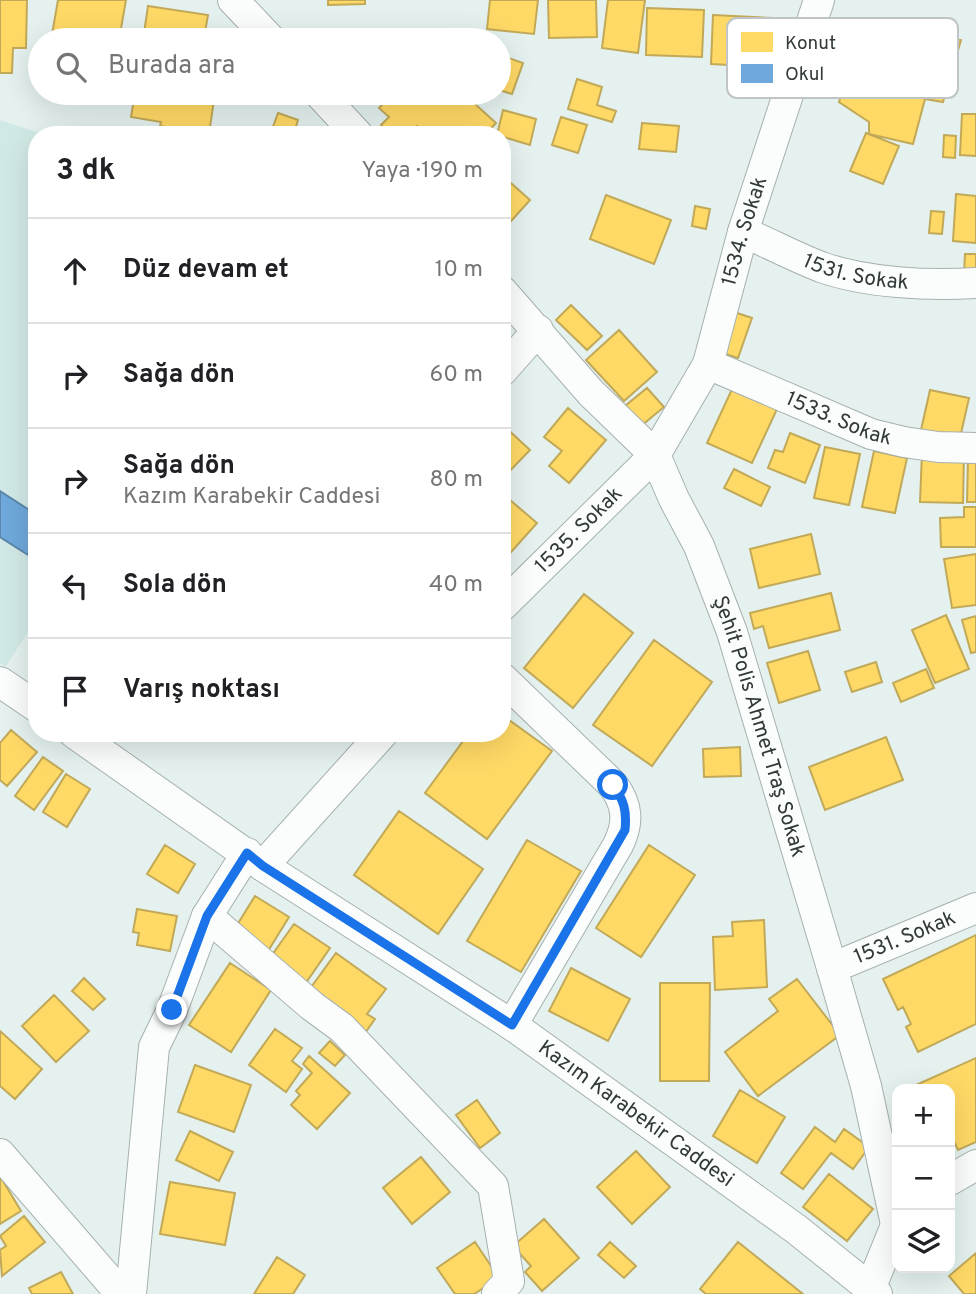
<!DOCTYPE html>
<html lang="tr">
<head>
<meta charset="utf-8">
<style>
  body { margin:0; font-family:Overpass,sans-serif; background:#f2f2f2; color:#202124 }
  .controls { position:absolute; right:21px; bottom:21px; display:grid; overflow:hidden; border-radius:14px; box-shadow:0 7px 28px #0002 }
  .controls button { width:63px; height:63px; display:grid; place-items:center; padding:0; border:0; border-bottom:2px solid #e0e0e0; background:#fff; color:#202124; font:35px sans-serif }
  .stop { position:absolute; width:21px; height:21px; margin:-16px; border:5px solid #1a73e8; border-radius:50%; background:#fff }
  .stop.end { background:#1a73e8; border-color:#fff; box-shadow:0 2px 7px #0008 }
  .list { margin:0; padding:0; list-style:none }
  h2 { display:flex; justify-content:space-between; align-items:center; height:91px; margin:0; padding:0 28px; font-size:30px }
  h2 small { font-size:23px; font-weight:400; color:#757577 }
  .list li { display:grid; grid-template-columns:46px 1fr auto; gap:21px; align-items:center; box-sizing:border-box; height:105px; padding:0 28px; border-top:2px solid #e0e0e0 }
  .list b { display:block; font-size:26px; white-space:nowrap }
  .list p { margin:0; font-size:23px; white-space:nowrap; color:#757577 }
  .list em { font-size:23px; font-style:normal; color:#757577 }
  .icon { flex:none; width:38px; height:38px; fill:none; stroke:currentColor; stroke-width:2; stroke-linecap:round; stroke-linejoin:round }
  .map { position:relative; flex:none; width:976px; height:1294px; overflow:hidden }
  .search { position:absolute; background:#fff; box-shadow:0 7px 28px #0002; left:28px; top:28px; width:483px; height:77px; display:flex; align-items:center; gap:18px; box-sizing:border-box; padding:0 24px; border-radius:38px; color:#757577; font-size:26px }
  .panel { position:absolute; background:#fff; box-shadow:0 7px 28px #0002; left:28px; top:126px; width:483px; height:616px; border-radius:28px }
  .map>svg:first-child { display:block }
  .built { fill:#d1e9e6 }
  .homes { fill:#ffd966; stroke:#c1a958; stroke-width:2 }
  .schools { fill:#6fa8dc; stroke:#5c87ab; stroke-width:2 }
  .lines { fill:none; stroke-linecap:round; stroke-linejoin:round }
  .street-casing { stroke:#a6b0af; stroke-width:32 }
  .street { stroke:#fbfdfd; stroke-width:30 }
  .route { stroke:#1a73e8; stroke-width:9 }
  .labels { text-anchor:middle; dominant-baseline:central; stroke-width:7; stroke-linejoin:round; paint-order:stroke }
  .street-label { font-size:21px; fill:#313a39; stroke:#fff }
  .key { fill:#fff; stroke:#c1c4c4; stroke-width:2 }
  .key-label { font-size:19px; fill:#313a39 }
</style>
</head>
<body>
<div class="map">
<svg width="976" height="1294" viewBox="0 0 976 1294">
  <rect width="100%" height="100%" fill="#e4f1ef"/>
  <!-- built -->
  <path class="built" d="M0,120L45,135H37V618L6,666L0,663Z"/>
  <!-- homes -->
  <path class="homes" d="M0,0H27L26,48H13L12,73H0Z
    M58,0H126L119,40H51Z
    M328,0H365V4L328,5Z
    M490,0H538L534,34L487,29Z
    M548,0H596L597,37L549,38Z
    M608,0H645L638,53L602,48Z
    M148,6L208,15L205,32L224,34L223,40H143Z
    M647,8L704,10L702,57L646,55Z
    M713,15L772,18L769,67L711,64Z
    M861,29L961,40L943,102L925,99L913,144L869,134V122L839,102Z
    M500,55L523,63L512,94L499,90Z
    M577,79L602,87L597,105L616,111L612,122L568,109Z
    M135,93H215L209,134L160,126L161,122L131,117Z
    M393,93H446L452,98L457,93H463L496,123L485,135H426L417,126L409,135H392L381,125L389,117L379,108Z
    M503,110L536,119L530,145L497,135Z
    M278,113L298,120L296,127L318,135H270Z
    M962,114H976V156L960,155Z
    M561,117L587,125L578,153L552,145Z
    M642,123L679,126L676,152L639,149Z
    M866,133L899,146L883,184L850,171Z
    M944,135L956,136L955,158L943,157Z
    M502,175L530,200L503,230L502,229Z
    M956,194L976,196V243L953,241Z
    M606,195L671,220L654,264L590,239Z
    M695,206L710,209L706,229L692,226Z
    M931,211L944,212L942,234L929,233Z
    M965,254H976V274H964Z
    M571,305L602,336L587,350L556,320Z
    M734,312L752,318L738,358L722,353Z
    M619,330L657,372L624,401L586,360Z
    M733,387L778,407L752,463L707,443Z
    M647,388L664,407L641,426L625,406Z
    M930,390L969,398L960,438L921,430Z
    M568,408L606,440L569,483L549,466L562,451L544,437Z
    M502,424L530,450L502,479Z
    M790,433L820,445L805,483L768,468L775,450L783,452Z
    M825,447L860,454L849,505L814,498Z
    M874,451L907,458L895,513L862,507Z
    M922,452L964,453L963,503L920,502Z
    M968,458L976,459V502H967Z
    M734,469L770,487L761,506L724,488Z
    M510,500L537,523L504,560L502,509Z
    M964,507H976V547H941L940,518L964,517Z
    M811,534L820,574L759,588L750,549Z
    M976,554V605L952,608L944,559Z
    M831,593L840,630L769,648L763,626L754,629L750,613Z
    M584,594L633,633L573,708L524,668Z
    M946,615L969,669L935,683L912,630Z
    M976,616V652L971,653L962,620Z
    M654,640L712,682L652,766L593,725Z
    M808,651L820,690L779,703L767,663Z
    M876,662L882,682L852,692L845,672Z
    M926,669L934,688L901,702L893,683Z
    M502,715L552,751L487,839L425,793L469,733H502Z
    M11,730L37,752L7,786L0,780V743Z
    M886,737L903,780L825,810L809,767Z
    M740,747L741,776L704,777L703,749Z
    M43,757L63,771L34,810L15,796Z
    M66,774L90,789L67,827L43,812Z
    M399,811L483,869L438,934L354,875Z
    M527,840L581,871L521,972L467,941Z
    M165,845L195,864L178,893L147,874Z
    M649,845L695,875L641,957L596,928Z
    M255,896L289,917L268,951L234,930Z
    M137,909L177,916L170,951L137,945L139,933L133,932Z
    M764,920L767,987L715,990L713,937L733,936L732,922Z
    M294,924L330,948L303,987L267,962Z
    M976,935V1024L918,1052L906,1027L911,1024L903,1007L898,1010L883,979Z
    M336,953L386,989L367,1014L375,1019L365,1033L304,997Z
    M230,963L271,990L231,1052L189,1025Z
    M571,968L630,999L608,1041L549,1011Z
    M84,978L105,999L93,1010L72,991Z
    M797,979L840,1035L758,1096L725,1052L778,1011L769,999Z
    M660,983H710L709,1081H660Z
    M54,995L89,1031L56,1062L22,1026Z
    M275,1029L302,1048L292,1061L302,1069L286,1092L249,1065Z
    M0,1031L42,1069L15,1099L0,1086Z
    M330,1041L345,1055L335,1066L319,1053Z
    M309,1056L350,1093L317,1129L291,1105L300,1095L296,1091L312,1073L303,1064Z
    M976,1058V1142L958,1150L953,1139L950,1141V1089H918L916,1085Z
    M195,1065L251,1085L234,1132L178,1112Z
    M740,1090L785,1117L757,1163L713,1136Z
    M477,1100L500,1133L480,1148L456,1115Z
    M815,1127L835,1142L844,1129L869,1147L853,1169L831,1153L803,1189L781,1173Z
    M190,1131L233,1152L219,1181L176,1160Z
    M636,1151L670,1187L632,1224L597,1187Z
    M421,1157L450,1192L412,1224L383,1188Z
    M829,1174L873,1209L847,1241L803,1207Z
    M0,1176L21,1211L0,1224Z
    M170,1182L235,1193L225,1245L160,1234Z
    M24,1216L45,1242L2,1276L0,1250L6,1246L0,1236Z
    M544,1219L579,1258L542,1291L525,1272L531,1266L513,1246Z
    M475,1242L499,1278L474,1294H455L437,1268Z
    M610,1242L636,1266L624,1278L598,1255Z
    M738,1242L803,1294H706L700,1289Z
    M976,1253V1294H964L949,1276Z
    M277,1257L305,1275L293,1294H254Z
    M61,1272L73,1294H32L29,1288Z"/>
  <!-- schools -->
  <path class="schools" d="M0,491L37,515L36,560L0,537Z"/>
  <g class="lines">
    <!-- street casing -->
    <g class="street-casing">
      <g id="street">
        <path d="M233,0L271,40"/>
        <path d="M319,93L358,135"/>
        <path id="s1" d="M743,232C769,243 795,257 821,267C866,283 929,286 976,283"/>
        <path id="s2" d="M502,291L591,393L655,455L674,499L699,546L732,632L832,968L866,1086L896,1224"/>
        <path id="s3" d="M708,364L871,434L904,442L938,447L976,448"/>
        <path d="M502,371L538,330"/>
        <path id="s4" d="M502,606L655,455L708,364L743,232L819,0"/>
        <path d="M502,678L613,785C628,805 629,823 618,845L512,1025"/>
        <path d="M0,682L37,707"/>
        <path id="s5" d="M74,733L263,866L512,1025L796,1229L877,1294"/>
        <path d="M263,866L383,733"/>
        <path d="M207,916L312,1006L342,1028L493,1186L509,1281L497,1294"/>
        <path id="s6" d="M832,968L976,908"/>
        <path d="M0,1154L121,1294"/>
        <path d="M950,1180L976,1165"/>
        <path d="M131,1294L154,1047L172,1010L207,916L247,853"/>
        <path d="M868,1294L897,1223"/>
      </g>
    </g>
    <!-- street -->
    <use href="#street" class="street"/>
  </g>
  <g class="lines">
    <!-- route -->
    <path class="route" d="M172,1010L207,916L247,853L263,866L512,1025L625,830C627,811 624,800 613,785"/>
  </g>
  <g class="labels">
    <!-- street labels -->
    <g class="street-label">
      <text stroke="none"><textPath href="#s4" startOffset="458">1534. Sokak</textPath></text>
      <text stroke="none"><textPath href="#s1" startOffset="121">1531. Sokak</textPath></text>
      <text stroke="none"><textPath href="#s3" startOffset="142">1533. Sokak</textPath></text>
      <text stroke="none"><textPath href="#s4" startOffset="108">1535. Sokak</textPath></text>
      <text stroke="none"><textPath href="#s2" startOffset="516">Şehit Polis Ahmet Traş Sokak</textPath></text>
      <text stroke="none"><textPath href="#s6" startOffset="79">1531. Sokak</textPath></text>
      <text stroke="none"><textPath href="#s5" startOffset="679">Kazım Karabekir Caddesi</textPath></text>
    </g>
  </g>
  <!-- legend -->
  <rect x="727" y="18" width="231" height="80" rx="10" class="key"/>
  <rect x="741" y="32" width="32" height="20" fill="#ffd966"/>
  <rect x="741" y="64" width="32" height="19" fill="#6fa8dc"/>
  <g class="key-label">
    <text x="785" y="49">Konut</text>
    <text x="785" y="80">Okul</text>
  </g>
</svg>
<div class="controls">
<button>+</button>
<button>−</button>
<button><svg class="icon" aria-label="layers" viewBox="0 0 24 24"><path d="M12 4l9 5-9 5-9-5zM3 14l9 5 9-5"/></svg></button>
</div>
<div class="stop" style="left:613px;top:785px"></div>
<div class="stop end" style="left:172px;top:1010px"></div>
<div class="search"><svg class="icon" aria-label="search" viewBox="0 0 24 24"><circle cx="10" cy="10" r="6"/><path d="M15 15l6 6"/></svg>Burada ara</div>
<section class="panel">
<h2>3 dk<small>Yaya · 190 m</small></h2>
<ul class="list">
<li><svg class="icon" aria-label="ahead" viewBox="0 0 24 24"><path d="M12 20V5M6 11l6-6 6 6"/></svg><div><b>Düz devam et</b></div><em>10 m</em></li>
<li><svg class="icon" aria-label="right" viewBox="0 0 24 24"><path d="M7 20v-9h11M14 6l5 5-5 5"/></svg><div><b>Sağa dön</b></div><em>60 m</em></li>
<li><svg class="icon" aria-label="right" viewBox="0 0 24 24"><path d="M7 20v-9h11M14 6l5 5-5 5"/></svg><div><b>Sağa dön</b><p>Kazım Karabekir Caddesi</p></div><em>80 m</em></li>
<li><svg class="icon" aria-label="left" viewBox="0 0 24 24"><path d="M17 20v-9H6M10 6l-5 5 5 5"/></svg><div><b>Sola dön</b></div><em>40 m</em></li>
<li><svg class="icon" aria-label="arrive" viewBox="0 0 24 24"><path d="M6 21V4h12l-3 4 3 4H6"/></svg><div><b>Varış noktası</b></div></li>
</ul>
</section>
</div>
</body>
</html>
